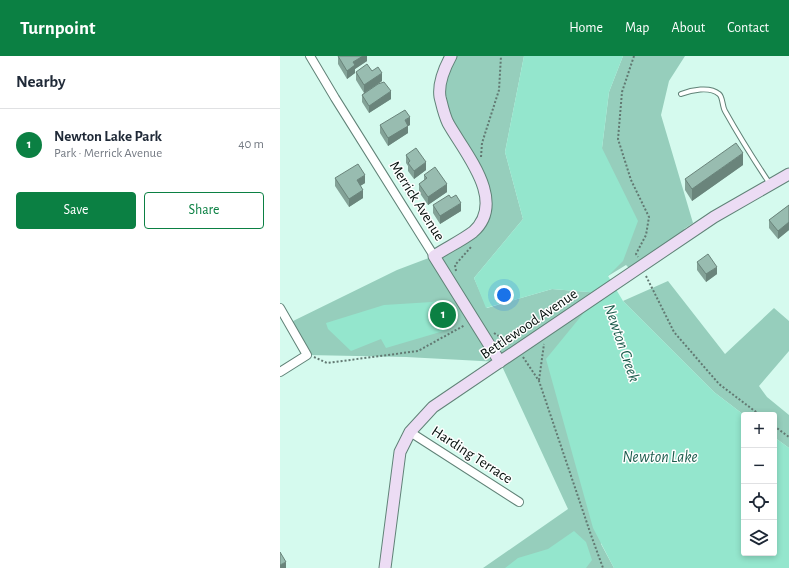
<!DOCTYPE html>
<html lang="en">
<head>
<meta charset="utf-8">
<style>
  body { margin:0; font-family:"Alegreya Sans",sans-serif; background:#f6f6f7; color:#1f2937 }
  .controls { position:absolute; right:12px; bottom:12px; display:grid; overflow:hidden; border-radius:4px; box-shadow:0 2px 6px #0003 }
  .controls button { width:36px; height:36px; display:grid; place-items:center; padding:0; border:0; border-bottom:1px solid #e0e1e3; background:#fff; color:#1f2937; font:20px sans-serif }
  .you { position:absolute; left:224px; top:239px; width:14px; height:14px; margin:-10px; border:3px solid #fff; border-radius:50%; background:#1a73e8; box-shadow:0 0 0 6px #1a73e833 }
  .badge { display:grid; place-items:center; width:26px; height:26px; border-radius:50%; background:#0b8043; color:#fff; font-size:13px; font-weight:700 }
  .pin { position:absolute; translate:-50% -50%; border:2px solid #fff; box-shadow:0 1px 4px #0006 }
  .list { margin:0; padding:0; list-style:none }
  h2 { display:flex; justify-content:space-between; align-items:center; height:52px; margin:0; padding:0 16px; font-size:17px }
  h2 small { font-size:13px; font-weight:400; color:#747a83 }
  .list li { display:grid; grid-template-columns:26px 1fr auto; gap:12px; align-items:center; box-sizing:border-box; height:72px; padding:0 16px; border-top:1px solid #e0e1e3 }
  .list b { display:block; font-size:15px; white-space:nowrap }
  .list p { margin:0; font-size:13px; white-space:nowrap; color:#747a83 }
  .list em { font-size:13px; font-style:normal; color:#747a83 }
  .actions { display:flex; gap:8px; padding:12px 16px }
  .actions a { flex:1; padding:9px 0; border:1px solid #0b8043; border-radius:4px; text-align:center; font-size:14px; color:#0b8043 }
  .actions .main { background:#0b8043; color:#fff }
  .icon { flex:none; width:22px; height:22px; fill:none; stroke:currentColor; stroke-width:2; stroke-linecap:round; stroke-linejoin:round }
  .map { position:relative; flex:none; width:509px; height:512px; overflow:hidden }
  header { display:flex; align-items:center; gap:24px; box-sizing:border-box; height:56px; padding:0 20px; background:#0b8043; color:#fff }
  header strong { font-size:19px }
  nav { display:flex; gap:22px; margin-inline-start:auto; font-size:14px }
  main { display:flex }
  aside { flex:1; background:#fff }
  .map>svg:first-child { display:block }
  .green { fill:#96cebc }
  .water { fill:#94e6cd }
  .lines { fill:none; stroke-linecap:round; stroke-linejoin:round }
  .lane-casing { stroke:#608277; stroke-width:6 }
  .street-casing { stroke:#608277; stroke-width:10 }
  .secondary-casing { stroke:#608277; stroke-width:13 }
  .path { stroke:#627972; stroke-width:2; stroke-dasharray:2 2; stroke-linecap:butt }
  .lane { stroke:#fff; stroke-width:4 }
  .street { stroke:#fff; stroke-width:8 }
  .secondary { stroke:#ecdcf4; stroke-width:11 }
  .wall { fill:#83a297 }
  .shaded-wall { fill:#6a847b }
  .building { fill:#98bcb0; stroke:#6a847b }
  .labels { text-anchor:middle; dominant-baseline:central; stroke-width:3; stroke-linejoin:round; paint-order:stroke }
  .street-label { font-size:15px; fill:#030e0a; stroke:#fefefe }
  .water-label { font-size:16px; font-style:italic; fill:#1d5d4d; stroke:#fefefe }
</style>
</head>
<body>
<header>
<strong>Turnpoint</strong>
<nav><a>Home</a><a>Map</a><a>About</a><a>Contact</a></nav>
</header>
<main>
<aside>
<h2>Nearby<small></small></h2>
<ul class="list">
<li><span class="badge">1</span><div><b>Newton Lake Park</b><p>Park · Merrick Avenue</p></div><em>40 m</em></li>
</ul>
<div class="actions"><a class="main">Save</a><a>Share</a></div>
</aside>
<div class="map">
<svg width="509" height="512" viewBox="0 0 509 512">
  <rect width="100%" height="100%" fill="#d5faee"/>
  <!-- green -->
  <path class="green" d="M171,0H244L225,96L243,163L194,222L207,252L272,233L321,237V488L334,512H203L288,453L220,306L126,301L27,299L9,267L117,214L154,200L193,175L207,146L160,39Z
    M343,0H405L389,25L381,59L413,167L404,173L407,180L353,216L346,209L328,220L322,92L329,36Z
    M388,225L445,298L494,252L509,265V295L479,330L487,341L509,359V392L494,381V359H464L434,336L343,245Z"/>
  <!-- water -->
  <path class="water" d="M244,0H343L329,36L322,92L358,165L343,205L328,220L343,245L434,336L464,359V497H494V381L509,392V512H334L313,472L266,303L320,237L272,233L206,252L194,222L243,163L225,96Z
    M158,244L174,260L167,274L106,292L101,283L71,295L48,273L46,267L104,249L152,246Z
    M294,475L306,486L312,504L306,512H225L238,502L268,493Z"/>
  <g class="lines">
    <!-- lane casing -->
    <g class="lane-casing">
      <path id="lane" d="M401,38C411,34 430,30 439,38C443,41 442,50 445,55C459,80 474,104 490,128"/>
    </g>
    <!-- street casing -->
    <g class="street-casing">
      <path id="street" d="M30,0L55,42L154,200
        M0,252L27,299L0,316
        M130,376L239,446"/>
    </g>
    <!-- secondary casing -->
    <g class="secondary-casing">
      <path id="secondary" d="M171,0C165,11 158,28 160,41C162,49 164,59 168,67C184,96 228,145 193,176C181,185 166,192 154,200L220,306
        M105,512L120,396L130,376L153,351L434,161L509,118"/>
    </g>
    <!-- path -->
    <path class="path" d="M354,0L342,36L338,83L351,124L369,161L366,179L356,198L358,201
      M201,101L202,87L219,34L221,0
      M176,215L175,209L191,191
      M366,220L394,276L439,328L480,359
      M214,277L231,288
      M34,301L47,307L138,295L185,269
      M243,301L259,325L311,479L323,512
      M259,324L264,288
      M494,370L509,381"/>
    <!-- lane -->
    <use href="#lane" class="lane"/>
    <!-- street -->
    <use href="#street" class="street"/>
    <!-- secondary -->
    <use href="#secondary" class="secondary"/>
  </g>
  <!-- wall -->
  <path class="wall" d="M58,0H87V5L75,13V17L67,23L58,8Z
    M92,15L102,25L98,28L111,43L89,57L82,46V39L84,37L76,24V16Z
    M100,69H130L128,70V77L108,90L100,77Z
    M126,99L146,114L134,123L128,115V110L126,107Z
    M463,109L412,145L405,134V123Z
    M144,119L167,136L148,149L139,136V128L144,124Z
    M55,122L85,127L80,130L83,142L69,151L55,130Z
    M153,149L181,155L160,168L153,157Z
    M509,149V174L498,183L489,172V164Z
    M417,206L437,218L426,226L417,214Z"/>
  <!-- shaded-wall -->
  <path class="shaded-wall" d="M83,0H87V5L75,13V17L67,23V15L73,6Z
    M102,17V25L84,37V29Z
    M111,35V43L89,57V50Z
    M130,61V69L128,70V77L108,90V82L125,64Z
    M463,97V109L412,145V133Z
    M146,106V114L134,123V115Z
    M85,119V127L77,132V124Z
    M167,128V136L148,149V141Z
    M83,134V142L69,151V143Z
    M181,147V155L160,168V160Z
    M509,166V174L498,183V175Z
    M437,211V218L426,226V218Z
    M6,506V512H0V509Z"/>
  <!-- building -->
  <path class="building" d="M58,0H83L73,6L75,9L67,15Z
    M87,8L92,15L98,11L102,17L84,29L76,16Z
    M104,26L111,35L89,50L82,39L98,28Z
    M125,54L130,61L125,64L128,70L108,82L100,69Z
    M456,87L463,97L412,133L405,123Z
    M136,92L146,106L134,115L128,107L130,105L126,99Z
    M78,108L85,119L77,124L83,134L69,143L55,122Z
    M155,111L167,128L148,141L139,128L147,122L144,119Z
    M169,139L171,142L176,139L181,147L160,160L153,149Z
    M509,149V166L498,175L489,164Z
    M428,198L437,211L426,218L417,206Z
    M0,496L6,506L0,509Z"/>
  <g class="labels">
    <!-- street labels -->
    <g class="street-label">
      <text transform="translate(137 145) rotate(58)">Merrick Avenue</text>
      <text transform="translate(249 268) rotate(-34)">Bettlewood Avenue</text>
      <text transform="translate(192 399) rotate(33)">Harding Terrace</text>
    </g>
    <!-- water labels -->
    <g class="water-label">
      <text transform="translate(342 287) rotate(71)">Newton Creek</text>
      <text x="380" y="401">Newton Lake</text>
    </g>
  </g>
</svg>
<div class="controls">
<button>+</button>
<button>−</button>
<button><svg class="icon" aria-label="locate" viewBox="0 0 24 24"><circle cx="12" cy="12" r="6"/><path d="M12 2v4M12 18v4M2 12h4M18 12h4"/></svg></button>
<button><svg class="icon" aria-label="layers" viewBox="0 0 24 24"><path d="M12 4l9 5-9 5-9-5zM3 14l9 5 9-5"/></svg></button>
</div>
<div class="you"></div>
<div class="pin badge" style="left:163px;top:259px">1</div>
</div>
</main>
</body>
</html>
